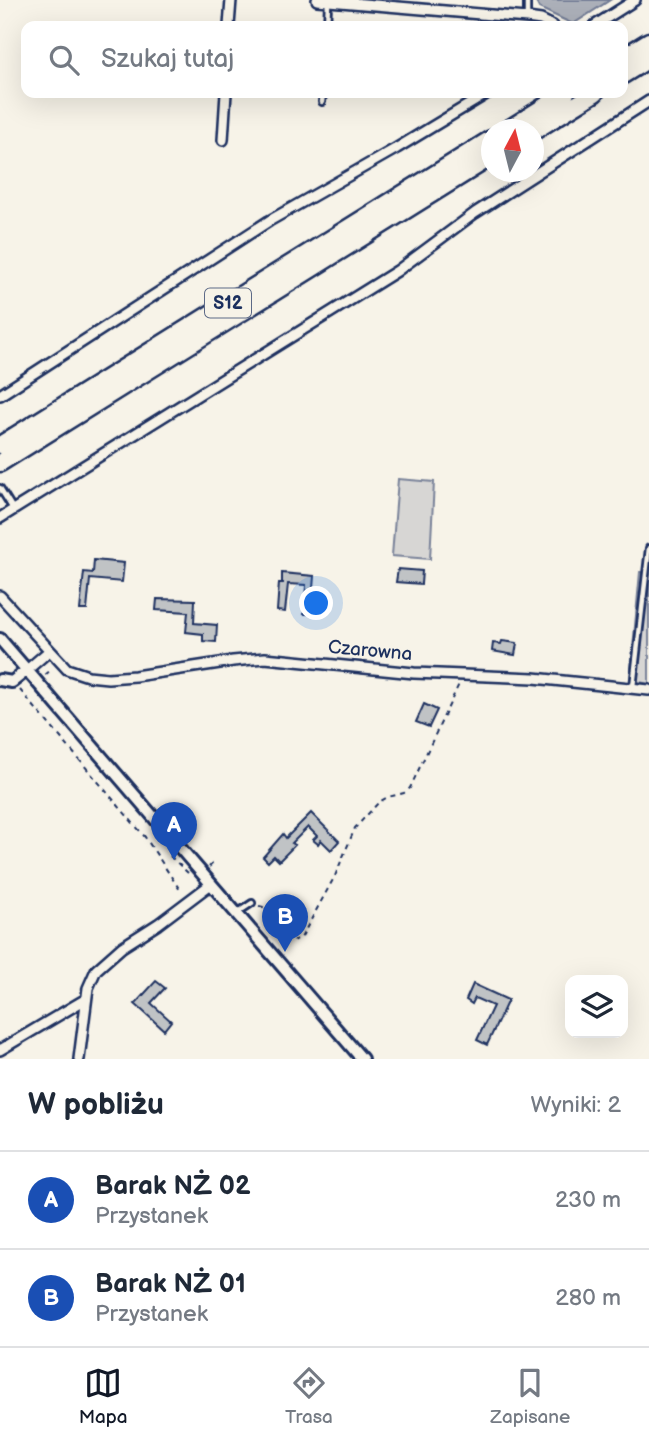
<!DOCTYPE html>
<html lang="pl">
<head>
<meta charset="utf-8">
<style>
  body { margin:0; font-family:"Balsamiq Sans",sans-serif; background:#f6f6f7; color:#1f2937 }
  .controls { position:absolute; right:21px; bottom:21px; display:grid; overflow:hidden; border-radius:14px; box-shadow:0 7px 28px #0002 }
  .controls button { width:63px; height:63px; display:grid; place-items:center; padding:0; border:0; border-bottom:2px solid #e0e1e3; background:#fff; color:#1f2937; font:35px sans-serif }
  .compass { position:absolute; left:481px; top:119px; width:63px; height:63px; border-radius:50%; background:#fff; box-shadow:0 7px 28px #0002; rotate:7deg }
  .you { position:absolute; left:317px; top:604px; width:24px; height:24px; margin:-18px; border:5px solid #fff; border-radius:50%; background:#1a73e8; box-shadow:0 0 0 10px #1a73e833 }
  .badge { display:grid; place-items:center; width:46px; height:46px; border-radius:50%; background:#111827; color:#fff; font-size:23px; font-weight:700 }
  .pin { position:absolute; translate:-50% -58px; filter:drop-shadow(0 2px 4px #0008) }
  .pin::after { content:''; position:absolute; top:37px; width:24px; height:21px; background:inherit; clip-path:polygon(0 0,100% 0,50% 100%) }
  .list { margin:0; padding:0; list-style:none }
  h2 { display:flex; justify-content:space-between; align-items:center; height:91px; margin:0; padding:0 28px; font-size:30px }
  h2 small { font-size:23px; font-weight:400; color:#747a83 }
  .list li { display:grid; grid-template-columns:46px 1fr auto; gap:21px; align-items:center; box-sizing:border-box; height:98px; padding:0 28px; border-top:2px solid #e0e1e3 }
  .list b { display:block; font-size:26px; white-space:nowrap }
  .list p { margin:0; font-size:23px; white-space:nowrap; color:#747a83 }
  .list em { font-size:23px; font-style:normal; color:#747a83 }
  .icon { flex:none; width:38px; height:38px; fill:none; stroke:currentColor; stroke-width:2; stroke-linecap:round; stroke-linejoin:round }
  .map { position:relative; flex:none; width:649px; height:1059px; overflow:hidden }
  .search { position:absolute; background:#fff; box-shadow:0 7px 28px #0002; left:21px; right:21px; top:21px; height:77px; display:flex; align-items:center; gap:18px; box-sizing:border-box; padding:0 24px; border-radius:14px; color:#747a83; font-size:26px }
  .sheet { height:287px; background:#fff }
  nav { display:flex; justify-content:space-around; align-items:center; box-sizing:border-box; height:98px; border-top:2px solid #e0e1e3; background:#fff; font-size:19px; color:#747a83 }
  nav a { display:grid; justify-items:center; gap:4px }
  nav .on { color:#111827 }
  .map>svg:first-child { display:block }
  .green { fill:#d7d6d4; stroke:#798299; stroke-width:2 }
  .water { fill:#acb0b9; stroke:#727c95; stroke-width:2 }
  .building { fill:#c0c3c5; stroke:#1b2f5e; stroke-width:2 }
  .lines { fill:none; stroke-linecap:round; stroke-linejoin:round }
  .service-casing { stroke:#1b2f5e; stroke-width:10 }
  .minor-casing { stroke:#1b2f5e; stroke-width:14 }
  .tertiary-casing { stroke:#1b2f5e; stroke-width:16 }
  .motorway-casing { stroke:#1b2f5e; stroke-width:21 }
  .path { stroke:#1b2f5e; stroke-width:2; stroke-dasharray:5 5; stroke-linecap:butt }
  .service { stroke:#f7f3e8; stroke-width:4.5 }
  .minor { stroke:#f7f3e8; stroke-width:9 }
  .tertiary { stroke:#f7f3e8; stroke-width:10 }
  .motorway { stroke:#f7f3e8; stroke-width:16 }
  .labels { text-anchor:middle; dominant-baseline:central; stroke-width:5; stroke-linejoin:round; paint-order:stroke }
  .shield { fill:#f7f3e8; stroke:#5d6a87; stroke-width:2 }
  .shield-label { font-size:18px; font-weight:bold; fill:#1b2f5e }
  .street-label { font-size:19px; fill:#1b2f5e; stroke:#f7f3e8 }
</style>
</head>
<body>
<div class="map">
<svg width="649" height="1059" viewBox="0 0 649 1059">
  <rect width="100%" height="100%" fill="#f7f3e8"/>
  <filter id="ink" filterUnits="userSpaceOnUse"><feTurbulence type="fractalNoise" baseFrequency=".0143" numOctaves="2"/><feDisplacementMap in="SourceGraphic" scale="14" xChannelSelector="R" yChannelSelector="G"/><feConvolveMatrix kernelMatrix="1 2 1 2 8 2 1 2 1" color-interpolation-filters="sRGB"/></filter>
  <g filter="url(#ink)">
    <!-- green -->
    <path class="green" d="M398,479L434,482L430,559L392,556Z
      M640,572H649V684L630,680Z"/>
    <!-- water -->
    <path class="water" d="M535,0H610L573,24L539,8Z"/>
    <!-- building -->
    <path class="building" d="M94,560L124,563L122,582L90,579L87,610H80L84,572L93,573Z
      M398,569L422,571L421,584L396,582Z
      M282,573L314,576L311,614H304L306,585L288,584L285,612L277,611L279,583H284H282Z
      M157,599L195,600L194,623L217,625L216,642L203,641V634L186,632L188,612L156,610Z
      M502,641L517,643L515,655L492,651L493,643L501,644Z
      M424,704L437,710L429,727L416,722Z
      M311,813L339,841L331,850L321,840L318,844L313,840L317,836L308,827L292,843L295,845L279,861L274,856L268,862L263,857L283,834L286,838Z
      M156,981L165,988L151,1003L171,1021L164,1030L135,1004Z
      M473,984L508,1000L487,1045L477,1040L493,1006L475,998L472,1004L466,1000Z"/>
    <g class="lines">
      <!-- service casing -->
      <g class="service-casing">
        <path id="service" d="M527,17V0
          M327,26L328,3
          M322,102L323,93
          M0,488L13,509
          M633,687L649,548
          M237,913L252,903"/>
      </g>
      <!-- minor casing -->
      <g class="minor-casing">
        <path id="minor" d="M317,0L527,18L541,20L553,26
          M229,26L231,0
          M594,26L635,0
          M223,140L226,93
          M0,395L269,221L397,148L488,93
          M0,518L397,271L475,213L649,101
          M0,596L67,669L88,676L108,678L135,676L233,661L265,658L414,673L534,678L649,690
          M27,670L49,651
          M0,1050L86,999
          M79,1059L88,988L96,970L122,947L158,924L211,884"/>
      </g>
      <!-- tertiary casing -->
      <g class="tertiary-casing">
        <path id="tertiary" d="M0,639L362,1059
          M0,680L12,682L27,670"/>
      </g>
      <!-- motorway casing -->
      <g class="motorway-casing">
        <path id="motorway" d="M623,57L649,41
          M623,75L649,59
          M507,130L566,93
          M534,131L595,93
          M0,445L491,139
          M0,463L491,157"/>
      </g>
      <!-- path -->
      <path class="path" d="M45,675L51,670
        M20,690L145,837L182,893
        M170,856L188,873
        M209,867L216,860
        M259,906L263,907L280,933L292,941L301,938L335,876L355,828L379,802L388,797L404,793L410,788L460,682"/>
      <!-- service -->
      <use href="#service" class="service"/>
      <!-- minor -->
      <use href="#minor" class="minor"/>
      <!-- tertiary -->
      <use href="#tertiary" class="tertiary"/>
      <!-- motorway -->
      <use href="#motorway" class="motorway"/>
    </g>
  </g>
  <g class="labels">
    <!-- shield labels -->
    <rect class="shield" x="205" y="288.5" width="46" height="29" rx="5"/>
    <g class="shield-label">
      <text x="228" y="303">S12</text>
    </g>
    <!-- street labels -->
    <g class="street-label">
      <text transform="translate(370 651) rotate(5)">Czarowna</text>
    </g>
  </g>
</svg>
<div class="controls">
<button><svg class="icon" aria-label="layers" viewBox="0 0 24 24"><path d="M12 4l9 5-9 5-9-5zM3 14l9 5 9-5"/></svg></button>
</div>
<svg class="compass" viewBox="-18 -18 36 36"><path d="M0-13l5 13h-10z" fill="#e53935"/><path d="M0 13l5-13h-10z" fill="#747a83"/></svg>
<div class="you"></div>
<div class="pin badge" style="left:174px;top:860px;background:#1a4fb4">A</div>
<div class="pin badge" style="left:285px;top:952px;background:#1a4fb4">B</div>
<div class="search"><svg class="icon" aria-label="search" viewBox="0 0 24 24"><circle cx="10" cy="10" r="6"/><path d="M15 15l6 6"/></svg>Szukaj tutaj</div>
</div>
<section class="sheet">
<h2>W pobliżu<small>Wyniki: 2</small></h2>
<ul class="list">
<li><span class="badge" style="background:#1a4fb4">A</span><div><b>Barak NŻ 02</b><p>Przystanek</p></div><em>230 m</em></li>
<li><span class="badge" style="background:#1a4fb4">B</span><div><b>Barak NŻ 01</b><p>Przystanek</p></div><em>280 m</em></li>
</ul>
</section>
<nav>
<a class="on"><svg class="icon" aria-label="map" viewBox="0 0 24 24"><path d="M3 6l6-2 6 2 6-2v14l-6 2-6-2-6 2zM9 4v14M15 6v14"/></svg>Mapa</a>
<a><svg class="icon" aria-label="directions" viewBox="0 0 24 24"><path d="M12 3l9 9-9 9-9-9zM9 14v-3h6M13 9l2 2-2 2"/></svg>Trasa</a>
<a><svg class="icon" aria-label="saved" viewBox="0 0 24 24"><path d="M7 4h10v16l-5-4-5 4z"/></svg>Zapisane</a>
</nav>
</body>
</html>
